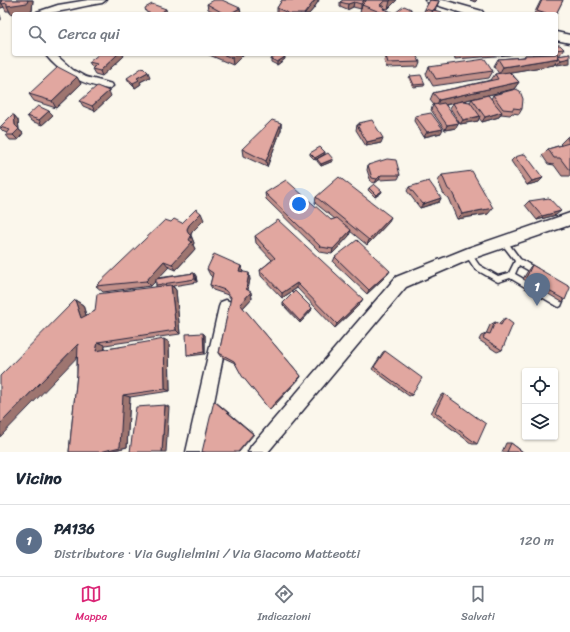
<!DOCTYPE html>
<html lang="it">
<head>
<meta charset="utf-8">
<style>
  body { margin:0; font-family:Sriracha,sans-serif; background:#f2f2f3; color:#1f2937 }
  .controls { position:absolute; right:12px; bottom:12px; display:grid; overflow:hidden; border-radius:4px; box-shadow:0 1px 3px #0004 }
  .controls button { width:36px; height:36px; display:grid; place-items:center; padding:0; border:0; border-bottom:1px solid #e0e1e3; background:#fff; color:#1f2937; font:20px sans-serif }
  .you { position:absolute; left:299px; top:204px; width:14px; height:14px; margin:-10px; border:3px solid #fff; border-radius:50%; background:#1a73e8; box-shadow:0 0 0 6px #1a73e833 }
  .badge { display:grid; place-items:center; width:26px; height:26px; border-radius:50%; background:#db2777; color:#fff; font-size:13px; font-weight:700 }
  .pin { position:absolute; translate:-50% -33px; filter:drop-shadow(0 1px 2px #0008) }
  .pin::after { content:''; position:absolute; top:21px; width:14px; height:12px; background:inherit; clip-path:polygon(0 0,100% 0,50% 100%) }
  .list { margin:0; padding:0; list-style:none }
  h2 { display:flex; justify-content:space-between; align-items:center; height:52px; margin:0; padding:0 16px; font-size:17px }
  h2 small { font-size:13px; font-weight:400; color:#747a83 }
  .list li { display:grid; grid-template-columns:26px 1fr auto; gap:12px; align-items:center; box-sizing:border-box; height:72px; padding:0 16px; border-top:1px solid #e0e1e3 }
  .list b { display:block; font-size:15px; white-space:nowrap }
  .list p { margin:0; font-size:13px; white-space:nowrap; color:#747a83 }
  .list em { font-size:13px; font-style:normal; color:#747a83 }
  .icon { flex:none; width:22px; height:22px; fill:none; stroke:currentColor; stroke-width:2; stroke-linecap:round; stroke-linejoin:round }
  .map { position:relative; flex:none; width:570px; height:452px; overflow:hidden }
  .search { position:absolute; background:#fff; box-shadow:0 1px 3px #0004; left:12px; right:12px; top:12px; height:44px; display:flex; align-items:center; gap:10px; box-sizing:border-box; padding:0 14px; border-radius:4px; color:#747a83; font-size:15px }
  .sheet { height:124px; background:#fff }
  nav { display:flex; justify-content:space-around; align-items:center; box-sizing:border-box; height:56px; border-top:1px solid #e0e1e3; background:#fff; font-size:11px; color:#747a83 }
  nav a { display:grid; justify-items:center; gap:2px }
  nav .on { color:#db2777 }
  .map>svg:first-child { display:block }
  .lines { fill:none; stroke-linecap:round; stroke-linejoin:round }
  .lane-casing { stroke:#22223b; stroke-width:3 }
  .street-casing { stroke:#22223b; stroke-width:3 }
  .secondary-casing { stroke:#22223b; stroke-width:3 }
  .lane { fill:#fbf7ec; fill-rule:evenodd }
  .street { fill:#fbf7ec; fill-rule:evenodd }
  .secondary { fill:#fbf7ec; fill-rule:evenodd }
  .wall { fill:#c2908a; stroke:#22223b }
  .shaded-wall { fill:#9e7570; stroke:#22223b }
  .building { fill:#e1a7a0; stroke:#22223b }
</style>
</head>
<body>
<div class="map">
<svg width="570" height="452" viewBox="0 0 570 452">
  <rect width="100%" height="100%" fill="#fbf7ec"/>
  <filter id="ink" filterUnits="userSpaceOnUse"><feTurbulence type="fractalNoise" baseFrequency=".025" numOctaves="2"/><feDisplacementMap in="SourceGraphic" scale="8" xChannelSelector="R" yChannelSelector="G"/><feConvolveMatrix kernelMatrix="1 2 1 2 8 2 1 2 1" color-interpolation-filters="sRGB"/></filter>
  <g filter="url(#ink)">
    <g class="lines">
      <!-- lane casing -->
      <g class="lane-casing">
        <path id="lane" d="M504,239L506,240L520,259L537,269L538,271L537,273L535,274L519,265L515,274L558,299L561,292L563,291L565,292L566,294L561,306L559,307L557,306L510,278L498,282L496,281L475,269L465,254L466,252L468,251L470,252L479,265L498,276L509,273L515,261L502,244L501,242L502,240Z"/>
      </g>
      <!-- street casing -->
      <g class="street-casing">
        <path id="street" d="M88,0H106L102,3C81,6 56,14 36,14L37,12L58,5Z
          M45,54H55L73,70L86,77L112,84L113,86L108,89C83,84 61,75 45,54Z
          M570,213V225L471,259L406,287L268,452H248L251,446L396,277L468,248Z
          M226,300L231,302L233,307L204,452H186L219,307L221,302Z"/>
      </g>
      <!-- secondary casing -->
      <g class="secondary-casing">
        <path id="secondary" d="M425,0H443L482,11L484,14H465L427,2Z
          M556,32L570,35V43L556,40Z"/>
      </g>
      <!-- lane -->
      <use href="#lane" class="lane"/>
      <!-- street -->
      <use href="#street" class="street"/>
      <!-- secondary -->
      <use href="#secondary" class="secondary"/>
    </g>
    <!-- wall -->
    <path class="wall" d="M0,0H33L32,11L11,14L9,11H6L4,7L1,8Z
      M282,0H319L314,8L309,14H277V8Z
      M343,0H366L364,3L367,0H397L388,9L383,8V9L395,13L411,9L410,14H364L360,13L361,8V9L353,7L347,10L340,7V2Z
      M470,0H477L475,2Z
      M541,0H563L556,14H534Z
      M439,1L437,6L435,10L442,14H423L425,9Z
      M207,4L241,13L239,14H217L208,9Z
      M556,45L564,49L559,56L570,54L557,65L556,63L554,65L510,72L519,82L514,89L488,95L491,99L493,95L522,109L519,114L512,113L510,115L501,114L499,117L482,122L479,118L478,121L460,124L450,108L453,103L470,102L472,99L483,96L446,105L456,128L445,130L431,110L433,105H434L430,100L433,93L491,80L495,74H499L494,66L498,59L524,57L525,55H533L532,54H556Z
      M207,54H244L233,65Z
      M405,54H416L415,55L420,62L418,67L387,68L384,61L386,56L411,55Z
      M454,54H512L509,55L455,59Z
      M124,56L102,76L95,74L92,69L94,67H92L89,62Z
      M271,59H285L277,65L271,62Z
      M429,67L493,71L489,78L433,86L426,74Z
      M410,76L425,84L424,86L413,87L409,78Z
      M77,77L81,84L56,108L34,101L29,94Z
      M150,77L140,82L141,84L135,88L129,82L127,78Z
      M111,96L95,111L83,106L80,101Z
      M14,115L18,120L19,130L23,133L18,140H10L6,135L8,133L4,132L0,128Z
      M53,115L42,125L31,121L27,116Z
      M415,116L441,133L424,137L414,121Z
      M281,123V130L267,167L243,156L242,149Z
      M359,123L381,143L366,146L356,130L357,125H359Z
      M570,136V176H562L554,165L548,164L542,155L548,149L561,145L560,144L567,137Z
      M310,153L325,154L333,161L321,166L317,161V159L315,160L310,155Z
      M515,157L543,178L539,182L527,185L511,161Z
      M368,165L400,175L398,179L379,180L375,183L371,182L367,170Z
      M442,175L488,214L457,219L448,198L444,195L438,181Z
      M409,187L441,198L439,202L420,208L407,191Z
      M369,188L382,191L381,193L375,197L368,190Z
      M265,193L331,220L335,219L315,203L316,197L388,223L367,245L350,231L349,236L332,254L320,252L266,199Z
      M529,201L556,215L537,220L525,205Z
      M204,220L192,232L191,235L194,243L193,245L195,249L176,270L169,267L158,278L194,273L196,276L197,282L173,286L176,290L180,334L105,345L104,349L169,342L170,391L130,397L127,447L106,452H69L77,374V357L75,300L83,305L86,315L156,287V281L151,286L103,292L96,286L171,222L182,223Z
      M255,236L360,304L335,328L297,288L282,298L261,276L260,270L272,260L256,243Z
      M335,257L390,271L387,275L367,294L333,262Z
      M532,265L565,300L562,302L523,279L530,267Z
      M241,266L243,272L250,279L248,290L252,298L243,308L301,376L300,378L270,410L244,378L235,363L222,357L219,353L231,299L228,295L213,290L210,285L212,277L210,275L207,269Z
      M283,303L312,308L311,311L300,323L283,305Z
      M505,318L502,350L497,352L479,340L481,336L486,334L490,325L495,322L499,324L501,321Z
      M203,333L205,335V354L189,356L187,355Z
      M385,351L412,395L409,396L372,369L383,352Z
      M444,394L477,444H472L431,413L441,395Z
      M506,443H511L523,452H502Z"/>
    <!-- shaded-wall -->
    <path class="shaded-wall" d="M0,0H1L2,4L4,7L1,8L0,7Z
      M28,0H33L32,11L11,14L7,6Z
      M315,0H319L314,8L309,14H304Z
      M364,0H366L363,6L362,5L361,9V4Z
      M391,0H397L388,9L390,1Z
      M384,1L383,8L380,5Z
      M439,1L437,6L433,14V11Z
      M354,2L353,7L347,10L348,4Z
      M240,8L241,13L239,14H229Z
      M166,9L167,14H159Z
      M411,9L410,14H406Z
      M0,15L1,18V20H0Z
      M118,54H123L124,56L102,76L100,71Z
      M236,54H244L233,65L232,58Z
      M285,57V59L277,65V62Z
      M559,58L554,65L499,74L503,67Z
      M570,58V63L557,65L561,60Z
      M148,72L150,77L140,82L141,84L135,88L133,83L137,78Z
      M77,77L81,84L56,108L52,101Z
      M519,82L514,89L436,107L439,100Z
      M109,91L111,96L95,111L92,106Z
      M49,111L53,115L42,125L39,120Z
      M502,112L499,117L482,122L485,117Z
      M14,115L18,120L19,130L23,133L18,140L13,135L15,125Z
      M480,116L478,121L460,124L463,120Z
      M281,123V130L267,167L266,161Z
      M459,123L456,128L445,130L447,125Z
      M443,129L441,133L424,137L427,132Z
      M383,138L381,143L366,146L367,142Z
      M325,152V154L315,160V158Z
      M333,159V161L321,166V164Z
      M381,175L379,180L375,183L377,179Z
      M543,178L539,182L527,185L532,181Z
      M382,191L381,193L375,197L376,195Z
      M441,198L439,202L420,208L423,204Z
      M493,208L488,214L457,219L462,214Z
      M561,211L556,215L537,220L542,216Z
      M201,213L204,220L192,232L190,236H191L194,243L193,245L195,249L176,270L172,264L189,240L187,229L189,225Z
      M391,217L388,223L367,245L369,240Z
      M351,230L349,236L332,254L333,249Z
      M164,261L169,267L151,286L146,281Z
      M241,266L243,272L239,271Z
      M390,271L387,275L367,294L369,290Z
      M194,273L196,276L197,282L195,279Z
      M249,273L250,279L247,294L246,289Z
      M297,283V288L282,298V293Z
      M171,285L176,290L180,334L176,330Z
      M251,292L252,298L242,309L240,304Z
      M363,299L360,304L335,328L337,324Z
      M75,300L83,305L88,322L81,318Z
      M312,308L311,311L300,323V321Z
      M203,333L205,335V354L204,352Z
      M164,339L169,342L170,391L165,389Z
      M98,342L105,345L104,354L96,351Z
      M78,344L86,348L0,437V424Z
      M301,376L300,378L270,410L269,409Z
      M123,395L130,397L127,447L106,452H100Z
      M214,401L216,402L254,434L239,452H238Z
      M165,405L169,407L166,452H162Z"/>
    <!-- building -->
    <path class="building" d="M1,0H28L27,3L7,6V3L2,4Z
      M214,0H222L240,8L229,14H221L223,13L207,4Z
      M282,0H315L304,14H290L277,8Z
      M343,0H364L361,4L354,2L348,4L340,2Z
      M367,0H391L390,1H384L380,5L384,7L383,9L395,13L404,6L411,9L406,14H385L362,5Z
      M430,0L439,1L434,10H433L432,11L425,9Z
      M542,0H563L556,14H546L537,11Z
      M152,4L166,9L159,14H152L146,12L145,8Z
      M433,10L442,12L441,14H432Z
      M556,45H560L564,49L556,50Z
      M556,51L559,58L503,67L498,59L525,57V55L556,54Z
      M99,54H118L100,71L92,69L97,64L89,62Z
      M222,54H236L232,58Z
      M279,54H280L285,57L277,62L271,59Z
      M570,54V58L561,60L558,56Z
      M416,55L420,62L388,63L386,56Z
      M485,59L493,71L436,79L429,67Z
      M58,67L77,77L52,101L29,94Z
      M143,67L148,72L137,78L139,80L133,83L127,78Z
      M509,72L519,82L439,100L433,93L498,79L495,74Z
      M421,75L425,84L414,85L410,76Z
      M97,86L109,91L92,106L80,101Z
      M516,89L520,91L523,99L522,109L513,108V110L503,109L493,95Z
      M488,95L502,112L485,117L472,99Z
      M463,101L470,102L480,116L463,120L453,103Z
      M444,103L459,123L447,125L433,105Z
      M38,106L49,111L39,120L27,116Z
      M431,113L443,129L427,132L415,116Z
      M12,115H14L15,125L19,129L13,135H6L10,130L0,127Z
      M272,120L281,123L266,161L242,149Z
      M372,120L383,138L367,142L357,125H360L359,123Z
      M569,136H570V170H569L560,158H554L548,149L569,143L567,137Z
      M320,147L325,152L315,158L310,153Z
      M328,153L333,159L321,164L317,159Z
      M525,154L543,178L532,181L515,157Z
      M387,159L396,160L400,175H381L377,179L372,178L368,165Z
      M472,171L493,208L462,214L452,192L448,189L442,175Z
      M339,177L391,217L369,240L316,197Z
      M286,180L331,220L337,218L351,230L333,249L321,247L265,193Z
      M429,181L441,198L423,204L409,187Z
      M374,184L382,191L376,195L369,188Z
      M549,198L561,211L542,216L529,201Z
      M196,209L201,213L189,225L187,229L188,233L191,236L189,240L192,242L172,264L164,261L146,281L96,286L165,220L171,222L174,219L182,223Z
      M278,220L363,299L337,324L297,283L282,293L260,270L275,258L255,236Z
      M357,240L390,271L369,290L335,257Z
      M214,254L241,266L239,271L249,273L246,289L251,292L240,304L301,376L269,409L242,376L234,361L219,353L231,297L225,290L210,285L213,273L207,269Z
      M532,265L570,287V288L565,300L526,278Z
      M194,273L195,279L156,285V279Z
      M171,285L176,330L98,342L96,351L164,339L165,389L123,395L120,447L100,452H69L77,374L78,344L0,424V376L75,300L81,318L95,311L97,294Z
      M295,291L312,308L300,321L283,303Z
      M505,318L513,324L502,350L483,338L486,333L490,334L495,322L501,325Z
      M203,333L204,352L187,355L186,334Z
      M385,351L422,378L412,395L374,367Z
      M444,394L486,424L477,444L435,412Z
      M214,401L253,434L238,452H202Z
      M165,405L162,452H130L136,407Z
      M511,443L523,452H507Z"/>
  </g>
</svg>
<div class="controls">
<button><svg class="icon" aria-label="locate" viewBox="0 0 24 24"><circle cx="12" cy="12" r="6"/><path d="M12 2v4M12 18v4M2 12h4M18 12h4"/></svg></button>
<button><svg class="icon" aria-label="layers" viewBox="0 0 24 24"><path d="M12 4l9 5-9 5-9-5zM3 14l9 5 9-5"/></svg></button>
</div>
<div class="you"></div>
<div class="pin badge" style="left:537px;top:306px;background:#5c6f8a">1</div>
<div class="search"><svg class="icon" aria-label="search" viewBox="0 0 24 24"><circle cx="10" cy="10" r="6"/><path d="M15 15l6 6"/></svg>Cerca qui</div>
</div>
<section class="sheet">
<h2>Vicino<small></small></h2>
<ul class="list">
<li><span class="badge" style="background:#5c6f8a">1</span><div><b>PA136</b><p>Distributore · Via Guglielmini / Via Giacomo Matteotti</p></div><em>120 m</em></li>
</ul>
</section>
<nav>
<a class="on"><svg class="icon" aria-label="map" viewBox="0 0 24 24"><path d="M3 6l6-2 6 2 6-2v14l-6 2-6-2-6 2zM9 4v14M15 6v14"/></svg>Mappa</a>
<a><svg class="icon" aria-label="directions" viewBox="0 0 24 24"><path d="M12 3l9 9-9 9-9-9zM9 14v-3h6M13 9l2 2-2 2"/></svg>Indicazioni</a>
<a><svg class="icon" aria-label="saved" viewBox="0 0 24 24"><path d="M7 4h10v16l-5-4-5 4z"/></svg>Salvati</a>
</nav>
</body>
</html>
